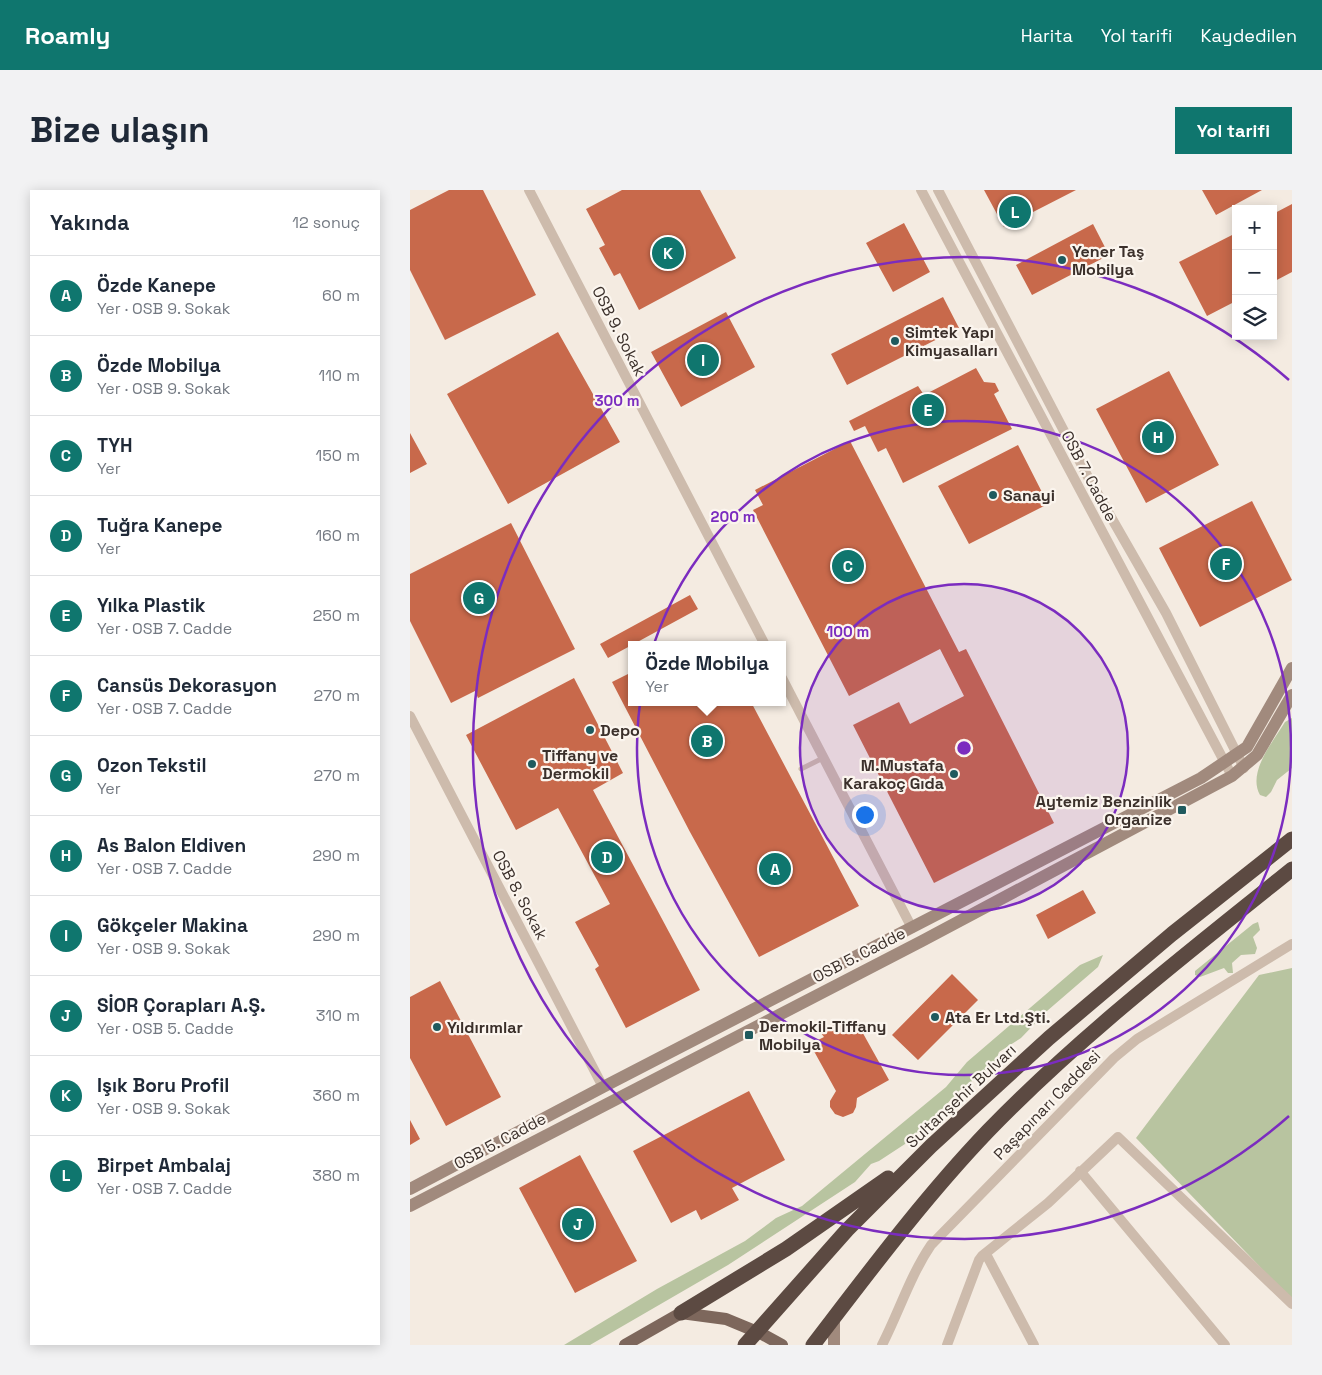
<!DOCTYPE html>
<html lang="tr">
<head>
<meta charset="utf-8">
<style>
  body { margin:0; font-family:"Space Grotesk",sans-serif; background:#f2f2f3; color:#1f2937 }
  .controls { position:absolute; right:15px; top:15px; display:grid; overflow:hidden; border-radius:0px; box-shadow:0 2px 12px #0003 }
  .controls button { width:45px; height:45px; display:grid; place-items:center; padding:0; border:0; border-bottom:1px solid #e0e1e3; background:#fff; color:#1f2937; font:25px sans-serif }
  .you { position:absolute; left:454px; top:624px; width:18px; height:18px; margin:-12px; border:4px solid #fff; border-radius:50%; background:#1a73e8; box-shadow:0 0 0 8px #1a73e833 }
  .badge { display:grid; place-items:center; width:32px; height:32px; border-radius:50%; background:#0f766e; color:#fff; font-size:16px; font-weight:700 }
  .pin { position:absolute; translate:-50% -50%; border:2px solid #fff; box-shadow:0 1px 5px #0006 }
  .popup { position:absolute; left:218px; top:451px; width:158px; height:65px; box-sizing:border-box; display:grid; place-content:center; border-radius:0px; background:#fff; filter:drop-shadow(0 1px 4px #0005); font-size:16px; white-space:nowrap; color:#747a83 }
  .popup b { font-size:19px; color:#1f2937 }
  .popup::after { content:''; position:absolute; left:50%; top:100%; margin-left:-10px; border:10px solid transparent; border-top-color:#fff }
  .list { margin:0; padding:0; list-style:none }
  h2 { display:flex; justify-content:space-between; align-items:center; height:65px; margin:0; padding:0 20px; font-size:21px }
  h2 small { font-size:16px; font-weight:400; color:#747a83 }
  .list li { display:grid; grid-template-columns:32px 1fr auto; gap:15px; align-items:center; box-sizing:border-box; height:80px; padding:0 20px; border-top:1px solid #e0e1e3 }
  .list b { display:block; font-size:19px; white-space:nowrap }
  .list p { margin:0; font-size:16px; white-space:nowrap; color:#747a83 }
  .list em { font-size:16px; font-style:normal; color:#747a83 }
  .icon { flex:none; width:28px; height:28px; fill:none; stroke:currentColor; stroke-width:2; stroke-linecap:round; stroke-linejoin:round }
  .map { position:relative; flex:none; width:882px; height:1155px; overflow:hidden; border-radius:0px }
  header { display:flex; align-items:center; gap:30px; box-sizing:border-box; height:70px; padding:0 25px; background:#0f766e; color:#fff }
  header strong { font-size:24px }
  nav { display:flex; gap:28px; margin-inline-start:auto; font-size:18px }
  .intro { display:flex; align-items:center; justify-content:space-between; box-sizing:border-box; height:120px; padding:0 30px }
  h1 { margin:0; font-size:35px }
  .button { padding:12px 22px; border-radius:0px; background:#0f766e; color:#fff; font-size:18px; font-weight:700 }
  main { display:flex; gap:30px; padding:0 30px }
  aside { flex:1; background:#fff; border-radius:0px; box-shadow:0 2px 12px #0003 }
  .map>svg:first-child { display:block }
  .green { fill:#b8c4a0 }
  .building { fill:#c8694b }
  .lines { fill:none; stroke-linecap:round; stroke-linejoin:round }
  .lane { stroke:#cdbbac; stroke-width:5 }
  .street { stroke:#cdbbac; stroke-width:10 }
  .secondary { stroke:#a18a7d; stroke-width:12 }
  .primary { stroke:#7d675c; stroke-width:12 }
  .highway { stroke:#5c4a42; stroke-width:15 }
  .ring { fill:none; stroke:#7b2cbf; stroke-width:2.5 }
  .poi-dot { fill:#1f5a5e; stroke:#fbf5ee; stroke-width:2 }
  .labels { text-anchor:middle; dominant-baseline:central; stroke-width:4.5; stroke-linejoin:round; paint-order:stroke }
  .poi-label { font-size:16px; font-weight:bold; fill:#3b302b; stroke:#fbf5ee; text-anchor:start }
  .street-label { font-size:16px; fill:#3b302b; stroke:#fbf5ee }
  .centre { fill:#7b2cbf; stroke:#fbf5ee; stroke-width:2.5 }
  .ring-label { font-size:15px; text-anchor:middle; font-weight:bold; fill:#7b2cbf; stroke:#fbf5ee; stroke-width:4.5; stroke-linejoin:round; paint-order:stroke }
</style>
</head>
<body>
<header>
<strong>Roamly</strong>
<nav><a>Harita</a><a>Yol tarifi</a><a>Kaydedilen</a></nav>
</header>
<div class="intro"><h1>Bize ulaşın</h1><a class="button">Yol tarifi</a></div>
<main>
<aside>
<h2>Yakında<small>12 sonuç</small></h2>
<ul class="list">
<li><span class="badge">A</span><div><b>Özde Kanepe</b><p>Yer · OSB 9. Sokak</p></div><em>60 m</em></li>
<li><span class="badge">B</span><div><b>Özde Mobilya</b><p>Yer · OSB 9. Sokak</p></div><em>110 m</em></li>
<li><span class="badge">C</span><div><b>TYH</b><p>Yer</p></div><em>150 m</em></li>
<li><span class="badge">D</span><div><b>Tuğra Kanepe</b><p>Yer</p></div><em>160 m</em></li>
<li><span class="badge">E</span><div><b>Yılka Plastik</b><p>Yer · OSB 7. Cadde</p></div><em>250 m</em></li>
<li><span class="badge">F</span><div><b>Cansüs Dekorasyon</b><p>Yer · OSB 7. Cadde</p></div><em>270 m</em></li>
<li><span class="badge">G</span><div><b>Ozon Tekstil</b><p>Yer</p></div><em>270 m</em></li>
<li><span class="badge">H</span><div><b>As Balon Eldiven</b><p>Yer · OSB 7. Cadde</p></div><em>290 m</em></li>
<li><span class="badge">I</span><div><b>Gökçeler Makina</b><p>Yer · OSB 9. Sokak</p></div><em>290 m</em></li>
<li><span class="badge">J</span><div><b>SİOR Çorapları A.Ş.</b><p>Yer · OSB 5. Cadde</p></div><em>310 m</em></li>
<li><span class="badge">K</span><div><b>Işık Boru Profil</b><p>Yer · OSB 9. Sokak</p></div><em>360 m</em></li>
<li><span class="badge">L</span><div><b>Birpet Ambalaj</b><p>Yer · OSB 7. Cadde</p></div><em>380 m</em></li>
</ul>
</aside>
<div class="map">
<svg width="882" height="1155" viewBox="0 0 882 1155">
  <rect width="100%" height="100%" fill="#f4ebe1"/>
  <!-- green -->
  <path class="green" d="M882,528V578L867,590L861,602L856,607L850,605C837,582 863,552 875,532Z
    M848,732L850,740L843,747L847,758L845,764L831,765L822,773L823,783H818L814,778L790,787L785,785V781L843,734Z
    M693,765L688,777L637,821L611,848L589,862L584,876L552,898L533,918L495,954L469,971L461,974L445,992L318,1075L180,1155H154L247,1099L335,1051L366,1028L392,1016L536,897L557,872L670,775Z
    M882,778V1110L726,948L849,785Z"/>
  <!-- building -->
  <path class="building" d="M39,0H73L126,105L35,150L0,80V20Z
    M212,0H290L326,68L229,120L210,83L204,86L189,58L195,55L176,19Z
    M574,0H666L594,37Z
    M792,0H852L806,25Z
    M882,14V82L863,92V24Z
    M494,33L520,82L483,102L456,53Z
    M683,34L699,65L622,105L606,75Z
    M826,43V111L797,126L769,72Z
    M533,107L549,138L437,195L421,164Z
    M316,122L345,177L271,217L241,162Z
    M148,142L210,252L98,314L37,204Z
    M566,178L574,192L585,193L589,201L584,204L602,239L493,293L476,258L468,262L455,236L444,241L439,231L508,196L514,205Z
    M759,181L809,275L736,313L686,219Z
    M0,243L17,274L0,283Z
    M440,251L549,462L556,459L644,633L524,693L443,535L489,512L500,534L554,506L530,459L439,506L343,320L353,315L345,300Z
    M608,255L638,314L559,354L528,296Z
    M842,311L882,390L790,437L749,358Z
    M101,333L165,459L68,508L65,501L41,513L0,431V384Z
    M280,405L288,419L198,468L190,454Z
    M222,482V512H341L449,716L349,767L280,642L202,492Z
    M164,488L213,583L183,600L290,800L216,838L185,779L189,776L165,732L200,714L148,618L106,640L56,545Z
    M673,700L686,723L638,749L626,725Z
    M542,784L568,810L508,870L482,845Z
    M30,791L91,907L36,936L0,868V807Z
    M445,829L479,890L447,908L446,917L443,923L433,927L425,924L420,917V911L426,901L400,854L414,847L411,843L415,841L414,839L426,832L428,834L433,831L434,834Z
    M339,901L375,970L322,998L329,1010L291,1030L286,1020L261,1033L223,961Z
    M0,930L10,949L0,955Z
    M170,965L227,1071L165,1103L109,998Z"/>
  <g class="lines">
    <!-- lane -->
    <path class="lane" d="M391,579L413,568"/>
    <!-- street -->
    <path class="street" d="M119,0L355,455
      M511,0L822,586
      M528,0L678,287L756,423L834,578
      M372,488L502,738
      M0,526L193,897
      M670,981L815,1155
      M576,1064L624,1155
      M472,1155C489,1122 500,1086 521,1055L704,868L727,849L882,754
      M537,1155L569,1070L572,1066L638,1013L708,947L882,1114"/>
    <!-- secondary -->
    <path class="secondary" d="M0,999L193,897L791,588L837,557L882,478
      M0,1016L512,751L822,586L847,565L882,505
      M424,1155V1127"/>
    <!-- primary -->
    <path class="primary" d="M215,1155L271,1123L316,1129L352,1144L372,1155"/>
    <!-- highway -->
    <path class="highway" d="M271,1123L376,1059L478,988
      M335,1155L437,1040L521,956L639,848L762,744L882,649
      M403,1155C459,1082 514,1008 578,941C671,845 778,763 882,679"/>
  </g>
  <!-- distance rings -->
  <circle cx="554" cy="558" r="164" fill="#7b2cbf" fill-opacity=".12"/>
  <g class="ring">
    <circle cx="554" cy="558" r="164"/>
    <circle cx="554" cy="558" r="327"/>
    <path d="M879 926A491 491 0 1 1 879 190"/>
  </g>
  <!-- markers -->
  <g class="poi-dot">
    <circle cx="652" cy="70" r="5"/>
    <circle cx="485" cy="151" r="5"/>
    <circle cx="583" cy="305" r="5"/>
    <circle cx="180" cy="540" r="5"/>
    <circle cx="122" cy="574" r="5"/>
    <circle cx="544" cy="584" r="5"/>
    <rect x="767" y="615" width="10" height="10" rx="2.5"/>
    <circle cx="525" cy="827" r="5"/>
    <circle cx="27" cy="837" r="5"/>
    <rect x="334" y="840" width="10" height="10" rx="2.5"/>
  </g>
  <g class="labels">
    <!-- poi labels -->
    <g class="poi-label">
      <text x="662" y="61">Yener Taş<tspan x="662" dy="18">Mobilya</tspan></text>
      <text x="495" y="142">Simtek Yapı<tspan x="495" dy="18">Kimyasalları</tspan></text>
      <text x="593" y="305">Sanayi</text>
      <text x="190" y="540">Depo</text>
      <text x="132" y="565">Tiffany ve<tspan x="132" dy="18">Dermokil</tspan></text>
      <text x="534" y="575" text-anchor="end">M.Mustafa<tspan x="534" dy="18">Karakoç Gıda</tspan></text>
      <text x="762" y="611" text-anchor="end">Aytemiz Benzinlik<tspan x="762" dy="18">Organize</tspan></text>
      <text x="535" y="827">Ata Er Ltd.Şti.</text>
      <text x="349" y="836">Dermokil-Tiffany<tspan x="349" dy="18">Mobilya</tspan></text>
      <text x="37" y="837">Yıldırımlar</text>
    </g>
    <!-- street labels -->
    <g class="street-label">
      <text transform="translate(209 141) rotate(63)">OSB 9. Sokak</text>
      <text transform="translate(679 286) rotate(62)">OSB 7. Cadde</text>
      <text transform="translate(110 705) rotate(62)">OSB 8. Sokak</text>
      <text transform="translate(449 765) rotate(-27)">OSB 5. Cadde</text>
      <text transform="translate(551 906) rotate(-43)">Sultanşehir Bulvarı</text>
      <text transform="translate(637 915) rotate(-46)">Paşapınarı Caddesi</text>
      <text transform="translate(90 951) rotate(-28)">OSB 5. Cadde</text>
    </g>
  </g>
  <circle cx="554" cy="558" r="8" class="centre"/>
  <g class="ring-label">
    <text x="207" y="216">300 m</text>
    <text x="323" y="332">200 m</text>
    <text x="438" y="447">100 m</text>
  </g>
</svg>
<div class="controls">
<button>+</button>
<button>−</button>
<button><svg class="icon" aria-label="layers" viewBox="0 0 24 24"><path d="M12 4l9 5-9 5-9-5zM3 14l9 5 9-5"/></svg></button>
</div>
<div class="you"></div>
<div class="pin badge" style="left:365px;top:679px">A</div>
<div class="pin badge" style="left:297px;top:551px">B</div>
<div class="popup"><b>Özde Mobilya</b>Yer</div>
<div class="pin badge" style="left:438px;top:376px">C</div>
<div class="pin badge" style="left:197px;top:667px">D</div>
<div class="pin badge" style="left:518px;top:220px">E</div>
<div class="pin badge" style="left:816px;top:374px">F</div>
<div class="pin badge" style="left:69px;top:408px">G</div>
<div class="pin badge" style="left:748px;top:247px">H</div>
<div class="pin badge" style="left:293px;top:170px">I</div>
<div class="pin badge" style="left:168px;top:1034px">J</div>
<div class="pin badge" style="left:258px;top:63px">K</div>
<div class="pin badge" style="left:605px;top:22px">L</div>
</div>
</main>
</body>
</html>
